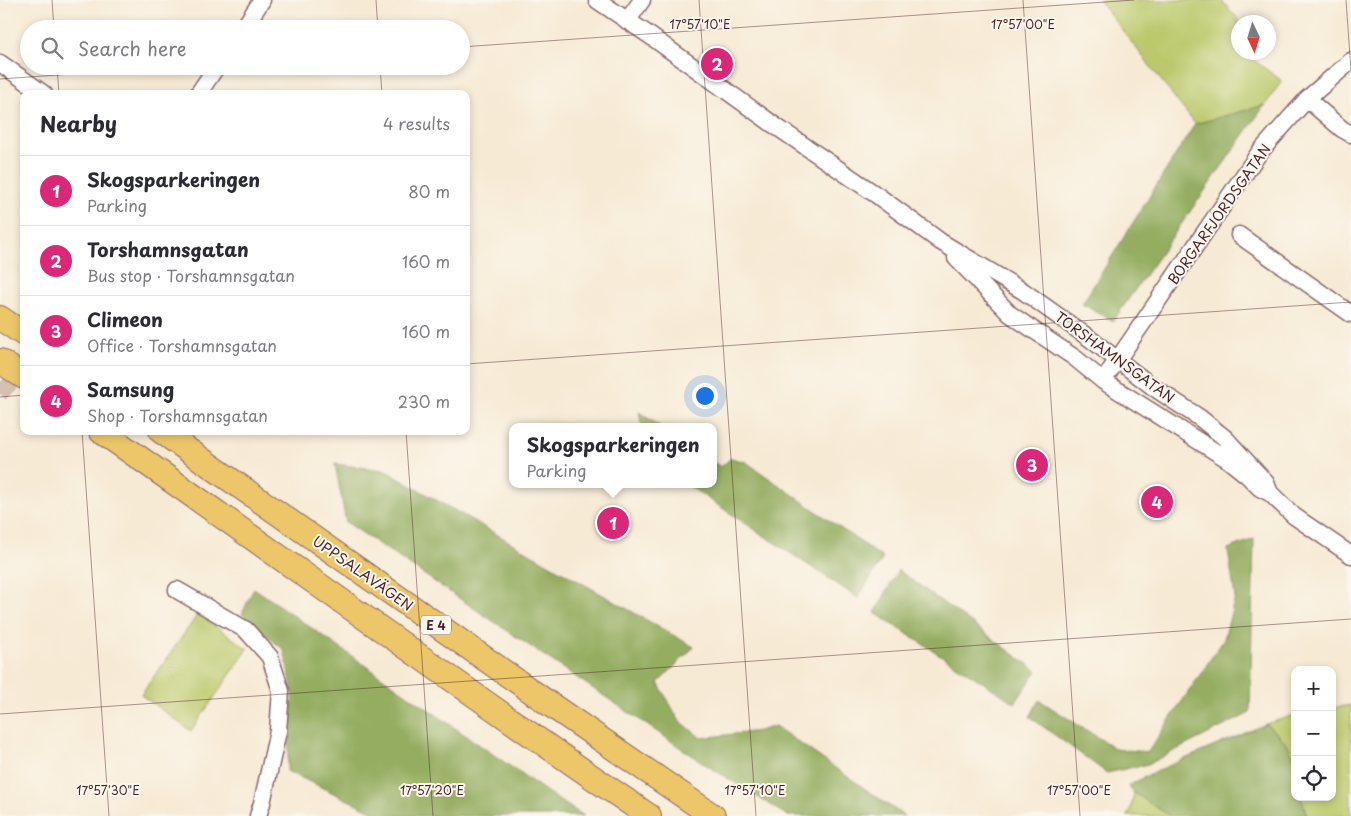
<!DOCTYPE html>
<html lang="en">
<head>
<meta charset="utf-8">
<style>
  body { margin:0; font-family:"Playpen Sans",sans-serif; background:#f2f2f3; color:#2b2b33 }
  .controls { position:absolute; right:15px; bottom:15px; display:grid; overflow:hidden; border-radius:10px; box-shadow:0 2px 8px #0003 }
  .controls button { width:45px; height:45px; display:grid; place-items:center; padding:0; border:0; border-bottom:1px solid #e1e1e2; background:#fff; color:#2b2b33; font:25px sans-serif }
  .compass { position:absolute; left:1231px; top:15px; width:45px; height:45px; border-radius:50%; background:#fff; box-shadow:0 2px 8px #0003; rotate:176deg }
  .you { position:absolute; left:704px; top:395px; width:18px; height:18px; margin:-12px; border:4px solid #fff; border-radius:50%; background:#1a73e8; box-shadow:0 0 0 8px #1a73e833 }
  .badge { display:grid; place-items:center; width:32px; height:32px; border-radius:50%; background:#db2777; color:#fff; font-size:16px; font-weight:700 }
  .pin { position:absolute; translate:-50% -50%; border:2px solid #fff; box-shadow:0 1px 5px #0006 }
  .popup { position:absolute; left:509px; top:423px; width:208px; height:65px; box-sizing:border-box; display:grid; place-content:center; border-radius:10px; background:#fff; filter:drop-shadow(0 1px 4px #0005); font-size:16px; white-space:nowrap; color:#7c7c81 }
  .popup b { font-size:19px; color:#2b2b33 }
  .popup::after { content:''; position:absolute; left:50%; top:100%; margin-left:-10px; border:10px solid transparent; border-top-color:#fff }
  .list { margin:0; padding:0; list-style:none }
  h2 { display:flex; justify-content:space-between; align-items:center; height:65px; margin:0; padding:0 20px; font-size:21px }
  h2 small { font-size:16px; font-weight:400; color:#7c7c81 }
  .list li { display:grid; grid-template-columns:32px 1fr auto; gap:15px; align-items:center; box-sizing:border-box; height:70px; padding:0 20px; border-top:1px solid #e1e1e2 }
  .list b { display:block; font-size:19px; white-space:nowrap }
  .list p { margin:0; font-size:16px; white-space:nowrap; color:#7c7c81 }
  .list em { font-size:16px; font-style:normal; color:#7c7c81 }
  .icon { flex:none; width:28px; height:28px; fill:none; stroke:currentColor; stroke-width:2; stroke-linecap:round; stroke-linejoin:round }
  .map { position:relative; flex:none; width:1351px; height:816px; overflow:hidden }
  .search { position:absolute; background:#fff; box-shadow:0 2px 8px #0003; left:20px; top:20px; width:450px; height:55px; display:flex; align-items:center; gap:12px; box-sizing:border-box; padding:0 18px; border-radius:28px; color:#7c7c81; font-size:19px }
  .panel { position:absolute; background:#fff; box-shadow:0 2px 8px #0003; left:20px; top:90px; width:450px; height:345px; border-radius:10px }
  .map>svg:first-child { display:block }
  .green { fill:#bbc96c; stroke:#82744c }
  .forest { fill:#94ad60; stroke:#6f6646 }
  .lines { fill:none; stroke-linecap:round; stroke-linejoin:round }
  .minor-tunnel { stroke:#d4c1b3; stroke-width:16; stroke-dasharray:16 8; stroke-linecap:butt }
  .minor-casing { stroke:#876666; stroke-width:19 }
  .highway-casing { stroke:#876666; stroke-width:26 }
  .minor { stroke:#fff; stroke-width:16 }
  .highway { stroke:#ecc669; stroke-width:24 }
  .ticks { fill:none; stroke:#4a1f2b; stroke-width:1; stroke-opacity:0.45 }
  .labels { text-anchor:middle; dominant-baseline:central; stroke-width:4; stroke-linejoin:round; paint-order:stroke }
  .shield { fill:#fbf7ec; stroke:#7f6065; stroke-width:1 }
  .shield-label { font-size:12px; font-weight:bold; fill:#4a1f2b }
  .street-label { font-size:14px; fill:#4a1f2b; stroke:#fbf7ec }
  .ticks-label { font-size:12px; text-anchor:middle; fill:#4a1f2b; stroke:#fbf7ec; stroke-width:4; stroke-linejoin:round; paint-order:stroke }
</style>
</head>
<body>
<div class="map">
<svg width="1351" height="816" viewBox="0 0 1351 816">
  <rect width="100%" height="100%" fill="#fbf7ec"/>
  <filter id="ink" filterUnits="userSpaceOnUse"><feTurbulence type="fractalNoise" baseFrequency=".02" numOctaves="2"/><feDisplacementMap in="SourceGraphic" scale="10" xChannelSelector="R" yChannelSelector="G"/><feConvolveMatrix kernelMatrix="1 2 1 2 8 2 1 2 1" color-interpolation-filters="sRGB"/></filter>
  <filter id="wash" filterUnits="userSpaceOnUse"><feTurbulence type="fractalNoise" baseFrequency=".0096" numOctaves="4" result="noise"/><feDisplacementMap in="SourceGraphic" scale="20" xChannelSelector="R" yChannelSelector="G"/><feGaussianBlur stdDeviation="1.12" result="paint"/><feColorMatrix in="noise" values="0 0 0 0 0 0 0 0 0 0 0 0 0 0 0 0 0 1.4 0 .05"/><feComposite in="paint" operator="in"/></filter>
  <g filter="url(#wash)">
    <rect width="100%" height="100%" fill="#f7ead5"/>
    <!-- green -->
    <path class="green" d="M1099,0H1221L1241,22H1238V52L1244,53L1282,81L1265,105L1195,124Z
      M198,614L248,649L191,731L141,695Z
      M1351,705V816H1307L1301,797H1332V708Z
      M1295,715V758L1284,740L1266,724Z
      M1134,793L1170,816H1127L1130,811Z"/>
    <!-- forest -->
    <path class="forest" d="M1265,105L1113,321L1082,304L1195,124Z
      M639,412L661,427H642Z
      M731,458L746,462L883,558L858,598L686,484H713V462L721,467Z
      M335,464L384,470L694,647L658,683L679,720L701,738L759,731L775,726L904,816H788L708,766L346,522Z
      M1254,539L1250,713L1148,764L1107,773L1030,717L1039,700L1116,749L1148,752L1224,639L1235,598L1228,549Z
      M898,570L1037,671L1015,703L875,613Z
      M254,588L560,801L584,816H382L287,771L293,691L284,650L242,614Z
      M1266,724L1284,740L1295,758V797H1301L1307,816H1170L1134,793L1128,786L1152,773Z"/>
  </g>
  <g filter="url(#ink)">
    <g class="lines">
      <!-- minor-tunnel -->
      <path class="minor-tunnel" d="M0,394L24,369"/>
      <!-- minor casing -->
      <g class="minor-casing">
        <path id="minor" d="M597,0L649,35L774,125L878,196L941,242L1023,291L1089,338L1153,387L1200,418L1225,438L1266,483L1270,493
          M627,21L642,0
          M243,29L262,0
          M0,63L44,94
          M198,94L217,66
          M1307,99L1342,129L1351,134
          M1239,235L1351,314
          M956,258L1010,314L1075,358L1103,381L1227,459L1247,475L1260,488L1270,493L1294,516L1351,555
          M1103,381L1259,153L1307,99L1351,61
          M177,590L246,630L270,657L281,691L278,731L262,803L258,816"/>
      </g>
      <!-- highway casing -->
      <g class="highway-casing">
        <path id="highway" d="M0,318L24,334
          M0,361L24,377
          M101,431C284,559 465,691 649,816
          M161,431L548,703L713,816"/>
      </g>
      <!-- minor -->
      <use href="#minor" class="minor"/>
      <!-- highway -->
      <use href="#highway" class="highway"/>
    </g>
  </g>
  <!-- ticks -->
  <path class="ticks" d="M52,0L54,29M376,0L378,29M699,0L756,816M1023,0L1080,816M1346,0L1351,71M461,47L1134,0M57,66L59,94M380,66L382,94M0,79L187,66M466,364L1351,302M0,397L24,395M82,431L109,816M406,431L433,816M0,714L1351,619"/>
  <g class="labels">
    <!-- shield labels -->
    <rect class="shield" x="421" y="615.5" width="30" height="19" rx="4"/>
    <g class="shield-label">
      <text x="436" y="625">E 4</text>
    </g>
    <!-- street labels -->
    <g class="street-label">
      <text transform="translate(1219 214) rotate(-55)">BORGARFJORDSGATAN</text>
      <text transform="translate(1115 357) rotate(36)">TORSHAMNSGATAN</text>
      <text transform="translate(363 573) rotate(35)">UPPSALAVÄGEN</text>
    </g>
  </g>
  <g class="ticks-label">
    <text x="700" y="29">17°57'10"E</text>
    <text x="1023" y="29">17°57'00"E</text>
    <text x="108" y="795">17°57'30"E</text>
    <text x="432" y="795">17°57'20"E</text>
    <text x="755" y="795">17°57'10"E</text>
    <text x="1079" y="795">17°57'00"E</text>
  </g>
</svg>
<div class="controls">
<button>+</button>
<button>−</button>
<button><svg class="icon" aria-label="locate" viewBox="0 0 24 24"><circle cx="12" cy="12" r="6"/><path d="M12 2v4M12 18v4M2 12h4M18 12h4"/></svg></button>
</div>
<svg class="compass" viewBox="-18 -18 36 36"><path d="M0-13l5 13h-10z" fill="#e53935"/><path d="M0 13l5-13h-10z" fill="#7c7c81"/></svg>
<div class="you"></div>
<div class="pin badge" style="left:613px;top:523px">1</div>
<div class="popup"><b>Skogsparkeringen</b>Parking</div>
<div class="pin badge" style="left:717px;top:64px">2</div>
<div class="pin badge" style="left:1032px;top:465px">3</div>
<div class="pin badge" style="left:1157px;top:502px">4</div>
<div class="search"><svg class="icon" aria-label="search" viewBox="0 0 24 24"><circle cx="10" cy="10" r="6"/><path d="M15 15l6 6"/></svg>Search here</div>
<section class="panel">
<h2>Nearby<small>4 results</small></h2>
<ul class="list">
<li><span class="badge">1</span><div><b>Skogsparkeringen</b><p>Parking</p></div><em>80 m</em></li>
<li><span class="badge">2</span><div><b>Torshamnsgatan</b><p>Bus stop · Torshamnsgatan</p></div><em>160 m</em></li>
<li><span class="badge">3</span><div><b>Climeon</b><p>Office · Torshamnsgatan</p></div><em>160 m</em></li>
<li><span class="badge">4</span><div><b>Samsung</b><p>Shop · Torshamnsgatan</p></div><em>230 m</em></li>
</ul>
</section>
</div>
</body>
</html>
